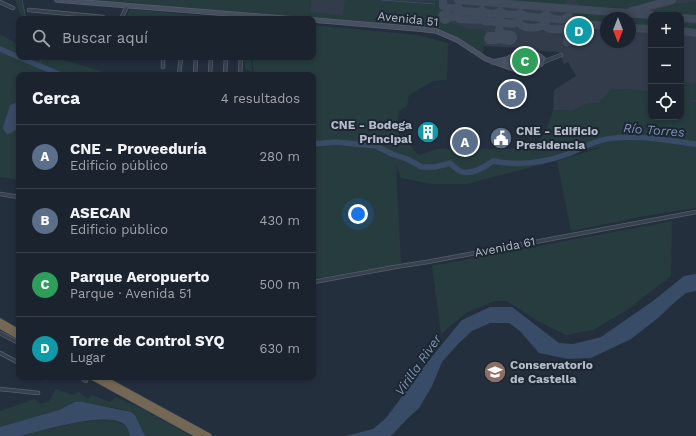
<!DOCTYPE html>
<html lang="es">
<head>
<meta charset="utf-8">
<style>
  body { margin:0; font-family:"Work Sans",sans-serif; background:#242b36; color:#f1f3f6 }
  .controls { position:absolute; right:12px; top:12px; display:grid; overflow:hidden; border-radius:8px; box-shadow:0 2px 6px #0003 }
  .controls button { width:36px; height:36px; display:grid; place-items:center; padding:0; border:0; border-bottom:1px solid #39404a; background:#1b232e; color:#f1f3f6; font:20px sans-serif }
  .compass { position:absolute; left:600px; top:12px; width:36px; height:36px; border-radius:50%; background:#1b232e; box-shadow:0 2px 6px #0003; rotate:180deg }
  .you { position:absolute; left:358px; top:214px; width:14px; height:14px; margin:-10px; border:3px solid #fff; border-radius:50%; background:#1a73e8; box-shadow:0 0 0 6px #1a73e833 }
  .badge { display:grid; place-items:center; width:26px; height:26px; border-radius:50%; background:#8bbbb9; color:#fff; font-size:13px; font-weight:700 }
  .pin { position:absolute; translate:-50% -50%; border:2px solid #fff; box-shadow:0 1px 4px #0006 }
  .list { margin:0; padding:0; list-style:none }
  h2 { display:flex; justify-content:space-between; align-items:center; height:52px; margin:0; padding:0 16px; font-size:17px }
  h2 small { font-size:13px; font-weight:400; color:#a0a4aa }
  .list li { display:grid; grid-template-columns:26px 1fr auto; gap:12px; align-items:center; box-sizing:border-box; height:64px; padding:0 16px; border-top:1px solid #39404a }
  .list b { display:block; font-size:15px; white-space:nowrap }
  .list p { margin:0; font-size:13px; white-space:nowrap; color:#a0a4aa }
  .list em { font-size:13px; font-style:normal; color:#a0a4aa }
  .icon { flex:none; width:22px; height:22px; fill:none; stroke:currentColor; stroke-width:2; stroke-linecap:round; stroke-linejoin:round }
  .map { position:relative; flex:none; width:696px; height:436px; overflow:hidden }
  .search { position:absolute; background:#1b232e; box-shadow:0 2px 6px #0003; left:16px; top:16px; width:300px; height:44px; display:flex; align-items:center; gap:10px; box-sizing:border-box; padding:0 14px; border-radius:8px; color:#a0a4aa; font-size:15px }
  .panel { position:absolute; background:#1b232e; box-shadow:0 2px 6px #0003; left:16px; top:72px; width:300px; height:308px; border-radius:8px }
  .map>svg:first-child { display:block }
  .airport { fill:#323c4b; fill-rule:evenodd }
  .green { fill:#263c3f }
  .water { fill:#394c67 }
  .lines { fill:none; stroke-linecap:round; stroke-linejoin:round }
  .stream { stroke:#394c67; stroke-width:1 }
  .river { stroke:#394c67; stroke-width:5.5 }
  .taxiway { stroke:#3f4a5a; stroke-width:8 }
  .street-casing { stroke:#565f6c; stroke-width:4.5 }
  .secondary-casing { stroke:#565f6c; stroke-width:5.5 }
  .highway-casing { stroke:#434c59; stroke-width:6 }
  .street { stroke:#38414e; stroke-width:3 }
  .secondary { stroke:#465061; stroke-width:4 }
  .highway { stroke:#746855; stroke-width:5 }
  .labels { text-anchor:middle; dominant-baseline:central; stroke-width:4; stroke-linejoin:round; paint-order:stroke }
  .street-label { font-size:12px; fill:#b4bcc9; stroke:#1d2633 }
  .poi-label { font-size:12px; font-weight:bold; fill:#b4bcc9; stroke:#1d2633; text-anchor:start }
  .water-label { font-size:13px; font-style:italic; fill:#7c92b1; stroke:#1d2633 }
</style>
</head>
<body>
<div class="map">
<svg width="696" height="436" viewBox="0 0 696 436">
  <rect width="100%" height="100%" fill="#242f3e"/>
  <!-- airport -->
  <path class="airport" d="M93,0H696V103L681,99V15H651V92L612,89L599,103H588L572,111L553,110L554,90L576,76L568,62L564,64L559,52L528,50L521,49V48L484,46L445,29L168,3ZM606,18H630V42H606Z"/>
  <!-- green -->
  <path class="green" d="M15,0H21L26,19H22Z
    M73,0H311L310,12L343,15L345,0L440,1L438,21L449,22L468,29L485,30L483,54L457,38L444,31L409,26L141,5L131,2L122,4Z
    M502,0H567L564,4H561Z
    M576,0H657C632,10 607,9 580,6Z
    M696,2V15L652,11L675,4Z
    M130,9L241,19H125Z
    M574,12L651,19V27L630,25V18H606V23L573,21Z
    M681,21L696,22V30L681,29Z
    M313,25L417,35L448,43L447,80L433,81L409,95L407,106L399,111L397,123L400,138L410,145L417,154L419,155L437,149H523C546,141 546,130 553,110L572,111L588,103H599L612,89H631L651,92V117H681V82L696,83V100H686L696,103V208L645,216L571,231L557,161L603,147L583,150L544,164L467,184H432L401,178L396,165L401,264L313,279V75H254L252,57H313Z
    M0,34L19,45V57H59L64,60L113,75H19V180L0,177Z
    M524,56L539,57L541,60C534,68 519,69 511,64L510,61L516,57Z
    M244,57H251L252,72L245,69Z
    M672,221L671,276L627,310L593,330L566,335L536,320L507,301H495L466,313L441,334L432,266Z
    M56,389L73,395L79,392L88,399L92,395L110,402L116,397L139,407L191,436H145L135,415L121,409L83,402L17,423L0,427V411L35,399L41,404L49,401Z
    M110,420C123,423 126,423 130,436H17L80,422Z"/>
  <!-- water -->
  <path class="water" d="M16,103H19V128L9,134H7L3,129C4,121 8,114 10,105Z
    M696,274V291L686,293L676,301L658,318L631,339L591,358L568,359L539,353L520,331L509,323H490L472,331L458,344L442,362L432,386L419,408L407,419L393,434L390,436H346L373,429L386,418L430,359L462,320L490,307H512L559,343L573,344L601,337L653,301L684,276Z
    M75,402H83L131,412L135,415L145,436H130C128,430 127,424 120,422C97,413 43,431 19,436C13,436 6,436 0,436V427L59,410Z"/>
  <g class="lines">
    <!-- stream -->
    <path class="stream" d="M22,0L26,19
      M381,0L434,4
      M37,65L45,57"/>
    <!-- river -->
    <path class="river" d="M0,49L61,75
      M313,144L336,142L376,146L392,154L407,159L422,167H435L450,163C453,166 456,169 460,171C470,176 485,167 493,161C518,166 543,163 568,154C582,148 598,139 614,138C641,135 669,141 696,144"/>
    <!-- taxiway -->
    <path class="taxiway" d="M458,0L651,15
      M443,6V2
      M448,8L455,9L458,7L460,10L462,11L479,12L482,10C485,14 496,15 500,11C504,15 515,16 520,13L525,16L541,18L546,14L550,18C556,19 564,22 569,16
      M632,11L672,0
      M442 17a3 3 0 1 1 6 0a3 3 0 1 1-6 0Z
      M448,17H453L457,15L459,19L478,20L481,18L484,21L497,22L500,20C504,24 515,25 519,21C520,24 520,25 523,26C528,29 541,28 545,24
      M681,18L696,19
      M545,20L546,27L550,29H564L568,26
      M575,23L606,26
      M630,28L651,29
      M499,31L503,34L512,35L513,37L512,40L510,41L500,39L499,38L500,17
      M681,31L696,33
      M499,38L496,40H489L488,38L489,36H497L499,33
      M567,42L569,25"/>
    <!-- street casing -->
    <g class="street-casing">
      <path id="street" d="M0,2L13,8
        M29,10L103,17V19
        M121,19L127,6
        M152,57L163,58
        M543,62L561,55
        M163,67V57
        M179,75L181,57
        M195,75L196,57
        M210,75L211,57
        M225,75L226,57
        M240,75L241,57
        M0,194L19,197
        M313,282L395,267L427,262L696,212
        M0,333L19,343
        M0,353L19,363
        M45,377L46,378
        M80,377L86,381
        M0,389L38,393"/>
    </g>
    <!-- secondary casing -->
    <g class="secondary-casing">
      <path id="secondary" d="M57,0L294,19
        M313,20L419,29L436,31L457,40L486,59L514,69H533L541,64L543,59C536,50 516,52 508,59L509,67
        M493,62L508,59"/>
    </g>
    <!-- highway casing -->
    <g class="highway-casing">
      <path id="highway" d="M0,321L19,332
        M0,326L19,337
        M92,377L199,436
        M101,377L209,436"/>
    </g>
    <!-- street -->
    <use href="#street" class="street"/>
    <!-- secondary -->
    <use href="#secondary" class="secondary"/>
    <!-- highway -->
    <use href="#highway" class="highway"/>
  </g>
  <!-- icons -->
  <defs>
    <g id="building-disc" transform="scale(1.15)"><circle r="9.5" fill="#0f9aa8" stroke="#1d2633"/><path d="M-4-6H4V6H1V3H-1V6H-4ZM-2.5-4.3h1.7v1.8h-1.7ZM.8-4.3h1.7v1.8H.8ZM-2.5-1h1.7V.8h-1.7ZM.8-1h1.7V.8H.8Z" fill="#fff"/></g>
    <g id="civic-disc" transform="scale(1.15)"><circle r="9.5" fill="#5c6f8a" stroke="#1d2633"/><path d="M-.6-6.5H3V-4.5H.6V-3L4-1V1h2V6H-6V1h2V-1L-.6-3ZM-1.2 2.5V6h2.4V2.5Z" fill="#fff"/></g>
    <g id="school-disc" transform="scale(1.15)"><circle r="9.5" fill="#8d6e63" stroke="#1d2633"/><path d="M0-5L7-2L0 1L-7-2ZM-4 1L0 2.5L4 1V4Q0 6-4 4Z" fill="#fff"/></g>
  </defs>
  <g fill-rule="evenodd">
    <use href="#building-disc" x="428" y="132"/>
    <use href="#civic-disc" x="501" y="138"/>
    <use href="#school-disc" x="495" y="372"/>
  </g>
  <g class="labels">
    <!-- street labels -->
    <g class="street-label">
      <text transform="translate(408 19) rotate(6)">Avenida 51</text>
      <text transform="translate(505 247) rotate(-11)">Avenida 61</text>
    </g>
    <!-- poi labels -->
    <g class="poi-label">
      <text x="412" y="125" text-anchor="end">CNE - Bodega<tspan x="412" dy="14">Principal</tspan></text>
      <text x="516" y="131">CNE - Edificio<tspan x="516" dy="14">Presidencia</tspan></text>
      <text x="510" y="365">Conservatorio<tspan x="510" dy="14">de Castella</tspan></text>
    </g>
    <!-- water labels -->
    <g class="water-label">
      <text transform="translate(654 130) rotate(4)">Río Torres</text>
      <text transform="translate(418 365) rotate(-55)">Virilla River</text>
    </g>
  </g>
</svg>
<div class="controls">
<button>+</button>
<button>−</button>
<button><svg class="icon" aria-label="locate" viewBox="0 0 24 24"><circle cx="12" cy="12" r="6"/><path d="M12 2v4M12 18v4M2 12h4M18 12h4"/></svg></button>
</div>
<svg class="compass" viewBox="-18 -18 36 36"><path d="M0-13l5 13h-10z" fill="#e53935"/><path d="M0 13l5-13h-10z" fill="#a0a4aa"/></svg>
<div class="you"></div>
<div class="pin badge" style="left:465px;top:142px;background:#5c6f8a">A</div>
<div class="pin badge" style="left:512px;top:94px;background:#5c6f8a">B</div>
<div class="pin badge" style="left:525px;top:61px;background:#2e9e5b">C</div>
<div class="pin badge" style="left:579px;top:31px;background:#0f9aa8">D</div>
<div class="search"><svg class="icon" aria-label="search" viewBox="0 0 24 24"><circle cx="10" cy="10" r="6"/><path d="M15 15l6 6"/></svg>Buscar aquí</div>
<section class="panel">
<h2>Cerca<small>4 resultados</small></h2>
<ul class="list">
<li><span class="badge" style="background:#5c6f8a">A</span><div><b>CNE - Proveeduría</b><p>Edificio público</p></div><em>280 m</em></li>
<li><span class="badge" style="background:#5c6f8a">B</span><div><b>ASECAN</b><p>Edificio público</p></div><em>430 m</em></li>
<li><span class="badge" style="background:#2e9e5b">C</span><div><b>Parque Aeropuerto</b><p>Parque · Avenida 51</p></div><em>500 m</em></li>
<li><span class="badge" style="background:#0f9aa8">D</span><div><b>Torre de Control SYQ</b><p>Lugar</p></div><em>630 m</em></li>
</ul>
</section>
</div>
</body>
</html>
